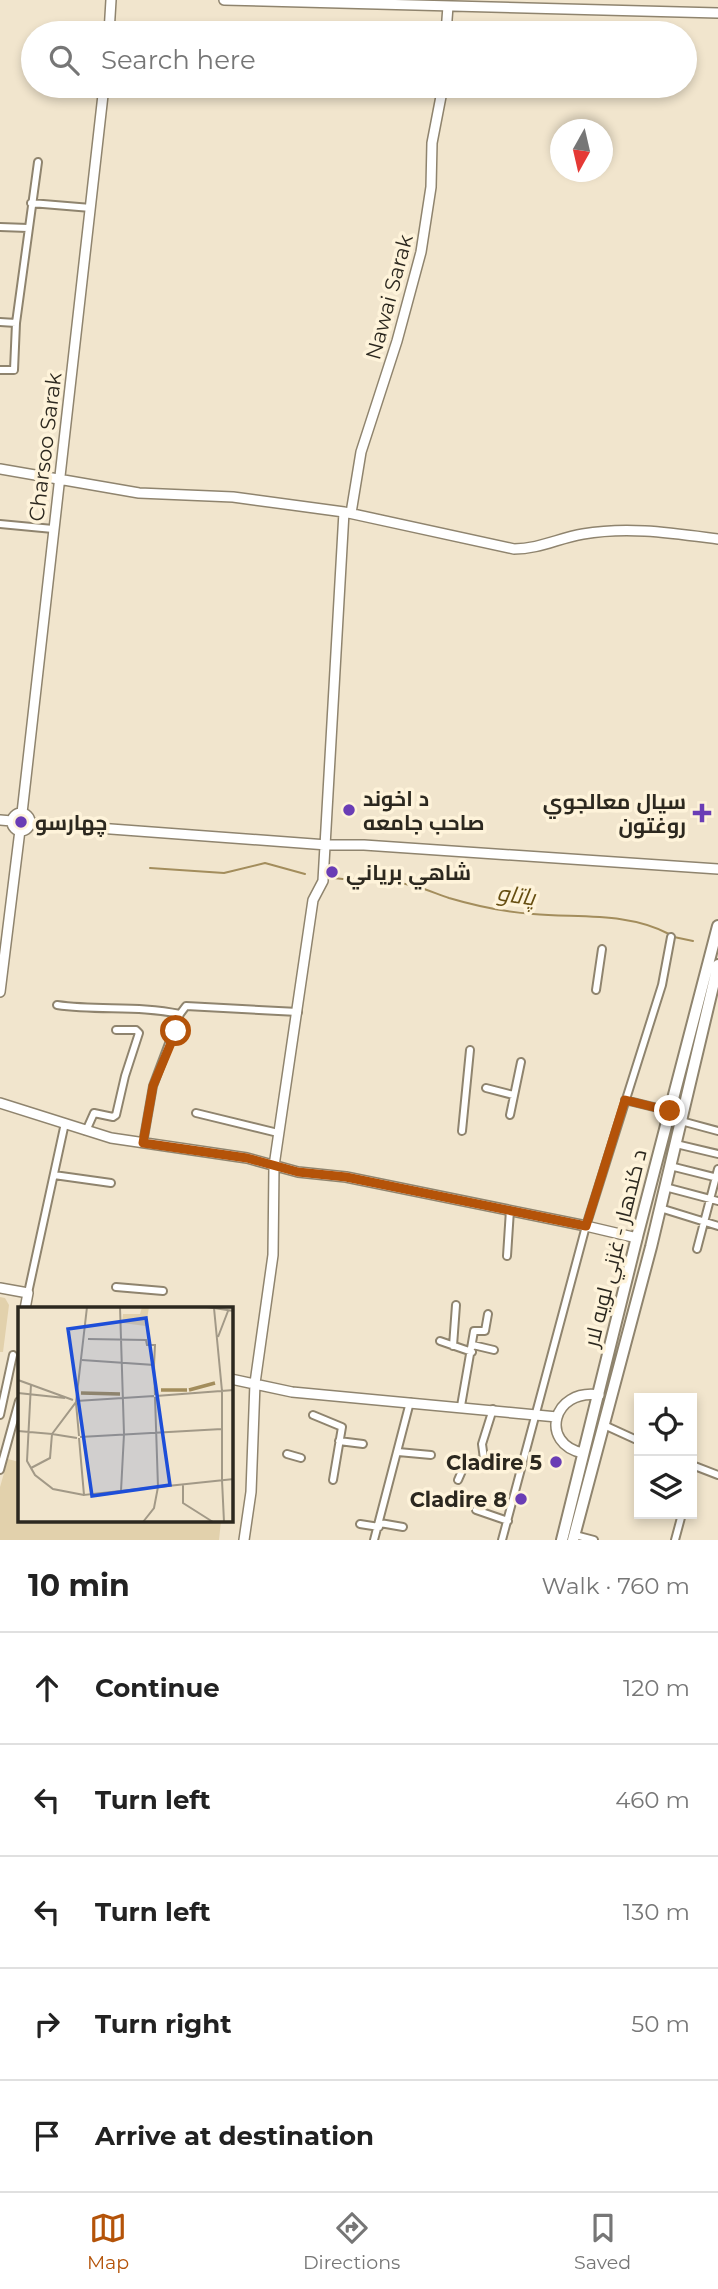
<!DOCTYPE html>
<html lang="en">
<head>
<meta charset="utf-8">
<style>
  body { margin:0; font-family:Montserrat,Cairo,sans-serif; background:#f2f2f2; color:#222 }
  .controls { position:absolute; right:21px; bottom:21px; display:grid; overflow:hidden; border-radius:0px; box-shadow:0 4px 10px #0003 }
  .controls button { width:63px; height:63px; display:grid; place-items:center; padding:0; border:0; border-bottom:2px solid #e0e0e0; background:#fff; color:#222; font:35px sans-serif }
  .compass { position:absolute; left:550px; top:119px; width:63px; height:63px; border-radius:50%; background:#fff; box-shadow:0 4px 10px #0003; rotate:188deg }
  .stop { position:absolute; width:21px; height:21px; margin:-16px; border:5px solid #b45309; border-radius:50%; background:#fff }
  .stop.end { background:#b45309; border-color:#fff; box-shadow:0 2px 7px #0008 }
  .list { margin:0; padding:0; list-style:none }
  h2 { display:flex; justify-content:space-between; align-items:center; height:91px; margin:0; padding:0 28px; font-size:30px }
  h2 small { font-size:23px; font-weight:400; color:#767676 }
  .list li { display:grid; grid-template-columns:46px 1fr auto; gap:21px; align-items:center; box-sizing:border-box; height:112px; padding:0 28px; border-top:2px solid #e0e0e0 }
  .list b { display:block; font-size:26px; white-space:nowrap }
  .list em { font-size:23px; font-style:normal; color:#767676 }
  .icon { flex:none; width:38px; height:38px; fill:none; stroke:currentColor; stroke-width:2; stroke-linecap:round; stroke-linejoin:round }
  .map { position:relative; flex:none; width:718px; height:1540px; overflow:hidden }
  .search { position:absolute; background:#fff; box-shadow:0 4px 10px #0003; left:21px; right:21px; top:21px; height:77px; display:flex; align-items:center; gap:18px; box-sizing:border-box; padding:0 24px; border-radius:38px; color:#767676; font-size:26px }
  .sheet { height:651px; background:#fff }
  nav { display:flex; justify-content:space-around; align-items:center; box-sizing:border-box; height:98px; border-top:2px solid #e0e0e0; background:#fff; font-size:19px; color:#767676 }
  nav a { display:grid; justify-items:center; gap:4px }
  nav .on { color:#b45309 }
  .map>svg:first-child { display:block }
  .green { fill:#e2d1ac }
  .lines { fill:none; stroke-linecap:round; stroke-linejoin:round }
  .stream { stroke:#a38d5c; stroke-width:2 }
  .street-casing { stroke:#8f846e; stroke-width:10 }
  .secondary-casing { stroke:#8f846e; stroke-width:12 }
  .highway-casing { stroke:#8f846e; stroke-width:14 }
  .street { stroke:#fff; stroke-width:6 }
  .secondary { stroke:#fff; stroke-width:9 }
  .highway { stroke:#fff; stroke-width:10 }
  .route { stroke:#b45309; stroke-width:9 }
  .poi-dot { fill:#6a3db5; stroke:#fef3da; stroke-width:2.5 }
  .labels { text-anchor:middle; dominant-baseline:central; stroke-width:7; stroke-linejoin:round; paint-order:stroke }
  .street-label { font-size:21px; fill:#2c281f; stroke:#fef3da }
  .poi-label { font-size:21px; font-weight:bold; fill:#2c281f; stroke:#fef3da; text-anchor:start }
  .water-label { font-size:23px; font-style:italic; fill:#664e11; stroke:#fef3da }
  .inset-river { fill:none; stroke:#a38d5c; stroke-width:3.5 }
  .inset-road { fill:none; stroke:#a29987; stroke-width:2 }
  .view { fill:#1d4ed8; fill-opacity:0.15; stroke:#1d4ed8; stroke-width:3.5 }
  .inset-edge { fill:none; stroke:#2c281f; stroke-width:3.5 }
</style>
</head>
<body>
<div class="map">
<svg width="718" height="1540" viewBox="0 0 718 1540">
  <rect width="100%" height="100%" fill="#f1e5cd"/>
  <!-- green -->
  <path class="green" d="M0,1297L5,1298L9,1305L3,1352H0Z
    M8,1459L19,1462V1521H221L219,1540H0V1487Z"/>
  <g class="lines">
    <!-- stream -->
    <path class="stream" d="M150,868L224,873L265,863L305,874
      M334,878C361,882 388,879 414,886C426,889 437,894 449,898C476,906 506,912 533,914C579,918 628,912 669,934
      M674,937L693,941"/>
    <!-- street casing -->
    <g class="street-casing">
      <path id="street" d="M31,203L91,208
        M0,227L28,228
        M0,322L16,323
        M0,370H14L16,323L38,162
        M0,524L53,529
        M596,990L602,949
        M57,1005C99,1011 138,1005 180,1014
        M486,1088L513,1095
        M625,1100L670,1111
        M196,1113L278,1133
        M510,1115L521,1062
        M681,1121L718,1131
        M86,1131L94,1113L113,1117L116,1115L125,1076L139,1033L136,1030H116
        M462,1131L470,1050
        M143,1143L153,1086L180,1014L186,1006L298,1012
        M676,1144L718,1154
        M670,1166L718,1178
        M54,1175L111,1183
        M665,1187L718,1201
        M660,1208L718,1226
        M697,1249L718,1169
        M507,1256L510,1210
        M116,1287L163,1291
        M28,1293L65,1123
        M440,1341L472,1352
        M473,1345L494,1350
        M453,1346L456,1305
        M461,1406L474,1331H485L488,1314
        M0,1415L13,1355
        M313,1415L342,1427L333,1480
        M604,1425L639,1441
        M339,1441L363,1444
        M398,1452L431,1455
        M287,1454L301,1458
        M692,1465L718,1475
        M0,1470L19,1401
        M458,1480L465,1464L484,1459L482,1444L493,1409
        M476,1510L508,1521
        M380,1523L403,1527
        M360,1524L379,1527
        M575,1535L594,1540
        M374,1540L410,1402
        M502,1540L586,1226L662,985L671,937
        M675,1540L682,1514"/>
    </g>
    <!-- secondary casing -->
    <g class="secondary-casing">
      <path id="secondary" d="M224,0L718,13
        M109,33L111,0
        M446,33L448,6
        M0,469L139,493L233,497L344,512L514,549C539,549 559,538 583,534C628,526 672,533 718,539
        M351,513L361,452L397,341L421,252L431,187L432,143L443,86
        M22,813L104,86
        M12 822a9 9 0 1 1 18 0a9 9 0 1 1-18 0Z
        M0,820L12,821
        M30,823L327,845H364L718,869
        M0,992L20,830
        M0,1103L111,1138L247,1158L298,1172L346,1177L586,1226L637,1238
        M0,1288L28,1293L25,1309
        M231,1379L292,1392L557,1417
        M583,1453C539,1444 552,1388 599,1395
        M244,1540L251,1492L255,1383L273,1255L274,1166L313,900L323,881L344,512"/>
    </g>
    <!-- highway casing -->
    <g class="highway-casing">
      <path id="highway" d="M562,1540L638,1233L718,926
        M573,1540L651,1247L718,965"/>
    </g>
    <!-- street -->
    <use href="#street" class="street"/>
    <!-- secondary -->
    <use href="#secondary" class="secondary"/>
    <!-- highway -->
    <use href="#highway" class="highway"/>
  </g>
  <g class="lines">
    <!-- route -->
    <path class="route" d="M176,1031L153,1086L143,1143L247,1158L298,1172L346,1177L586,1226L625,1100L670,1111"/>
  </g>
  <!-- markers -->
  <g class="poi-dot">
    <circle cx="349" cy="810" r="7"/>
    <path d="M698.5 802.5h7v7h7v7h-7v7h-7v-7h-7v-7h7z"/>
    <circle cx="21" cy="822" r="7"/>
    <circle cx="332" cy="872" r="7"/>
    <circle cx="556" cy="1462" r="7"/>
    <circle cx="521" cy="1499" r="7"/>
  </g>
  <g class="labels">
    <!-- street labels -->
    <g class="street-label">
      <text transform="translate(389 297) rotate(-75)">Nawai Sarak</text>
      <text transform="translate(45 447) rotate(-83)">Charsoo Sarak</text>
      <text transform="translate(615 1248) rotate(-76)">د کندهار - غزني لويه لار</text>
    </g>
    <!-- poi labels -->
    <g class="poi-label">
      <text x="363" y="798">د اخوند<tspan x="363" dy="24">صاحب جامعه</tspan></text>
      <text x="686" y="801" text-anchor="end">سيال معالجوي<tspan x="686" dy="24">روغتون</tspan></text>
      <text x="35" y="822">چهارسو</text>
      <text x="346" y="872">شاهي برياني</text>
      <text x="542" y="1462" text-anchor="end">Cladire 5</text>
      <text x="507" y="1499" text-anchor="end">Cladire 8</text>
    </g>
    <!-- water labels -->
    <g class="water-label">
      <text transform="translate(516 895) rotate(8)">پاتاو</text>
    </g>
  </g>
  <!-- overview -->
  <g transform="translate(18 1307)">
    <rect width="215" height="215" fill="#f1e5cd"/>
    <path d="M124,0H131L128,19L104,16L105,7H122Z" fill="#e2d1ac"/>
    <path class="inset-river" d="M143,83H169M171,83L197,76M63,86L102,87"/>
    <path class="inset-road" d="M102,0L106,127M189,0L216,4M196,1L204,84V173M200,30L210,4M70,32L128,33L129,38H137L136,58M64,53L136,58L137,88M0,73L55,93M13,77L9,154L17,168L35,182L66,188M0,86L47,91M138,89L216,83M137,90L140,180M58,94L136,89M58,96L61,129M0,124L34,127L58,95L69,0M34,127L59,131M62,130L204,122M61,131L66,188L140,180L136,201L125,215M13,161L32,151L34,127M204,173L206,215M165,177V196L195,215M140,180L216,172M103,184L106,127"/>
    <path class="view" d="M128,11L152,178L74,189L50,22Z"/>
    <rect width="215" height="215" class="inset-edge"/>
  </g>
</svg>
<div class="controls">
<button><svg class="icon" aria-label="locate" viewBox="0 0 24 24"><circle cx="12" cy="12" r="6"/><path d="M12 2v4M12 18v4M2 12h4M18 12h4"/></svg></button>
<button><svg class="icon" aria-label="layers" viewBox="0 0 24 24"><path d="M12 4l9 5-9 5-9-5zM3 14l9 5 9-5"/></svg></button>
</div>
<svg class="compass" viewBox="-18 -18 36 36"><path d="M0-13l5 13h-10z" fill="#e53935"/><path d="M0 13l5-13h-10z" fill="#767676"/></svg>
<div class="stop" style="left:176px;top:1031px"></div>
<div class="stop end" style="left:670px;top:1111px"></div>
<div class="search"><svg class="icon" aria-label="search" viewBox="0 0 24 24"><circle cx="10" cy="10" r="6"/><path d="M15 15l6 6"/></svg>Search here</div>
</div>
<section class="sheet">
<h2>10 min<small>Walk · 760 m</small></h2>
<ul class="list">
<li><svg class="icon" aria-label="ahead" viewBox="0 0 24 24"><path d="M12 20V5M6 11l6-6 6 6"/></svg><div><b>Continue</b></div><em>120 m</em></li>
<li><svg class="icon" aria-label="left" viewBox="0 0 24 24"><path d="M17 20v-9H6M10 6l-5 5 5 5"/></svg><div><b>Turn left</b></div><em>460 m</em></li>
<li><svg class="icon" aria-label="left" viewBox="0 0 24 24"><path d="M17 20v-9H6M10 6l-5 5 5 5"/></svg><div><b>Turn left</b></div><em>130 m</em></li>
<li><svg class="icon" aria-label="right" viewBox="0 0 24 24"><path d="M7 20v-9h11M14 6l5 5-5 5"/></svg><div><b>Turn right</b></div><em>50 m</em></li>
<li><svg class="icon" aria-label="arrive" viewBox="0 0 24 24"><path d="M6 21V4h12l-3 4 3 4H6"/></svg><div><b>Arrive at destination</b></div></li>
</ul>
</section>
<nav>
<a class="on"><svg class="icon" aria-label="map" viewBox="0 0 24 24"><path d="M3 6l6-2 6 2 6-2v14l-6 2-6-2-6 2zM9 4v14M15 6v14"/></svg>Map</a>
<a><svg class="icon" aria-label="directions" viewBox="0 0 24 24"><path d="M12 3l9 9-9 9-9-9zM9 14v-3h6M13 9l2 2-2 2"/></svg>Directions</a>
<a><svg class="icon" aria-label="saved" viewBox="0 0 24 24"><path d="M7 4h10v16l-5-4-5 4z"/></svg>Saved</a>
</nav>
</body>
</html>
